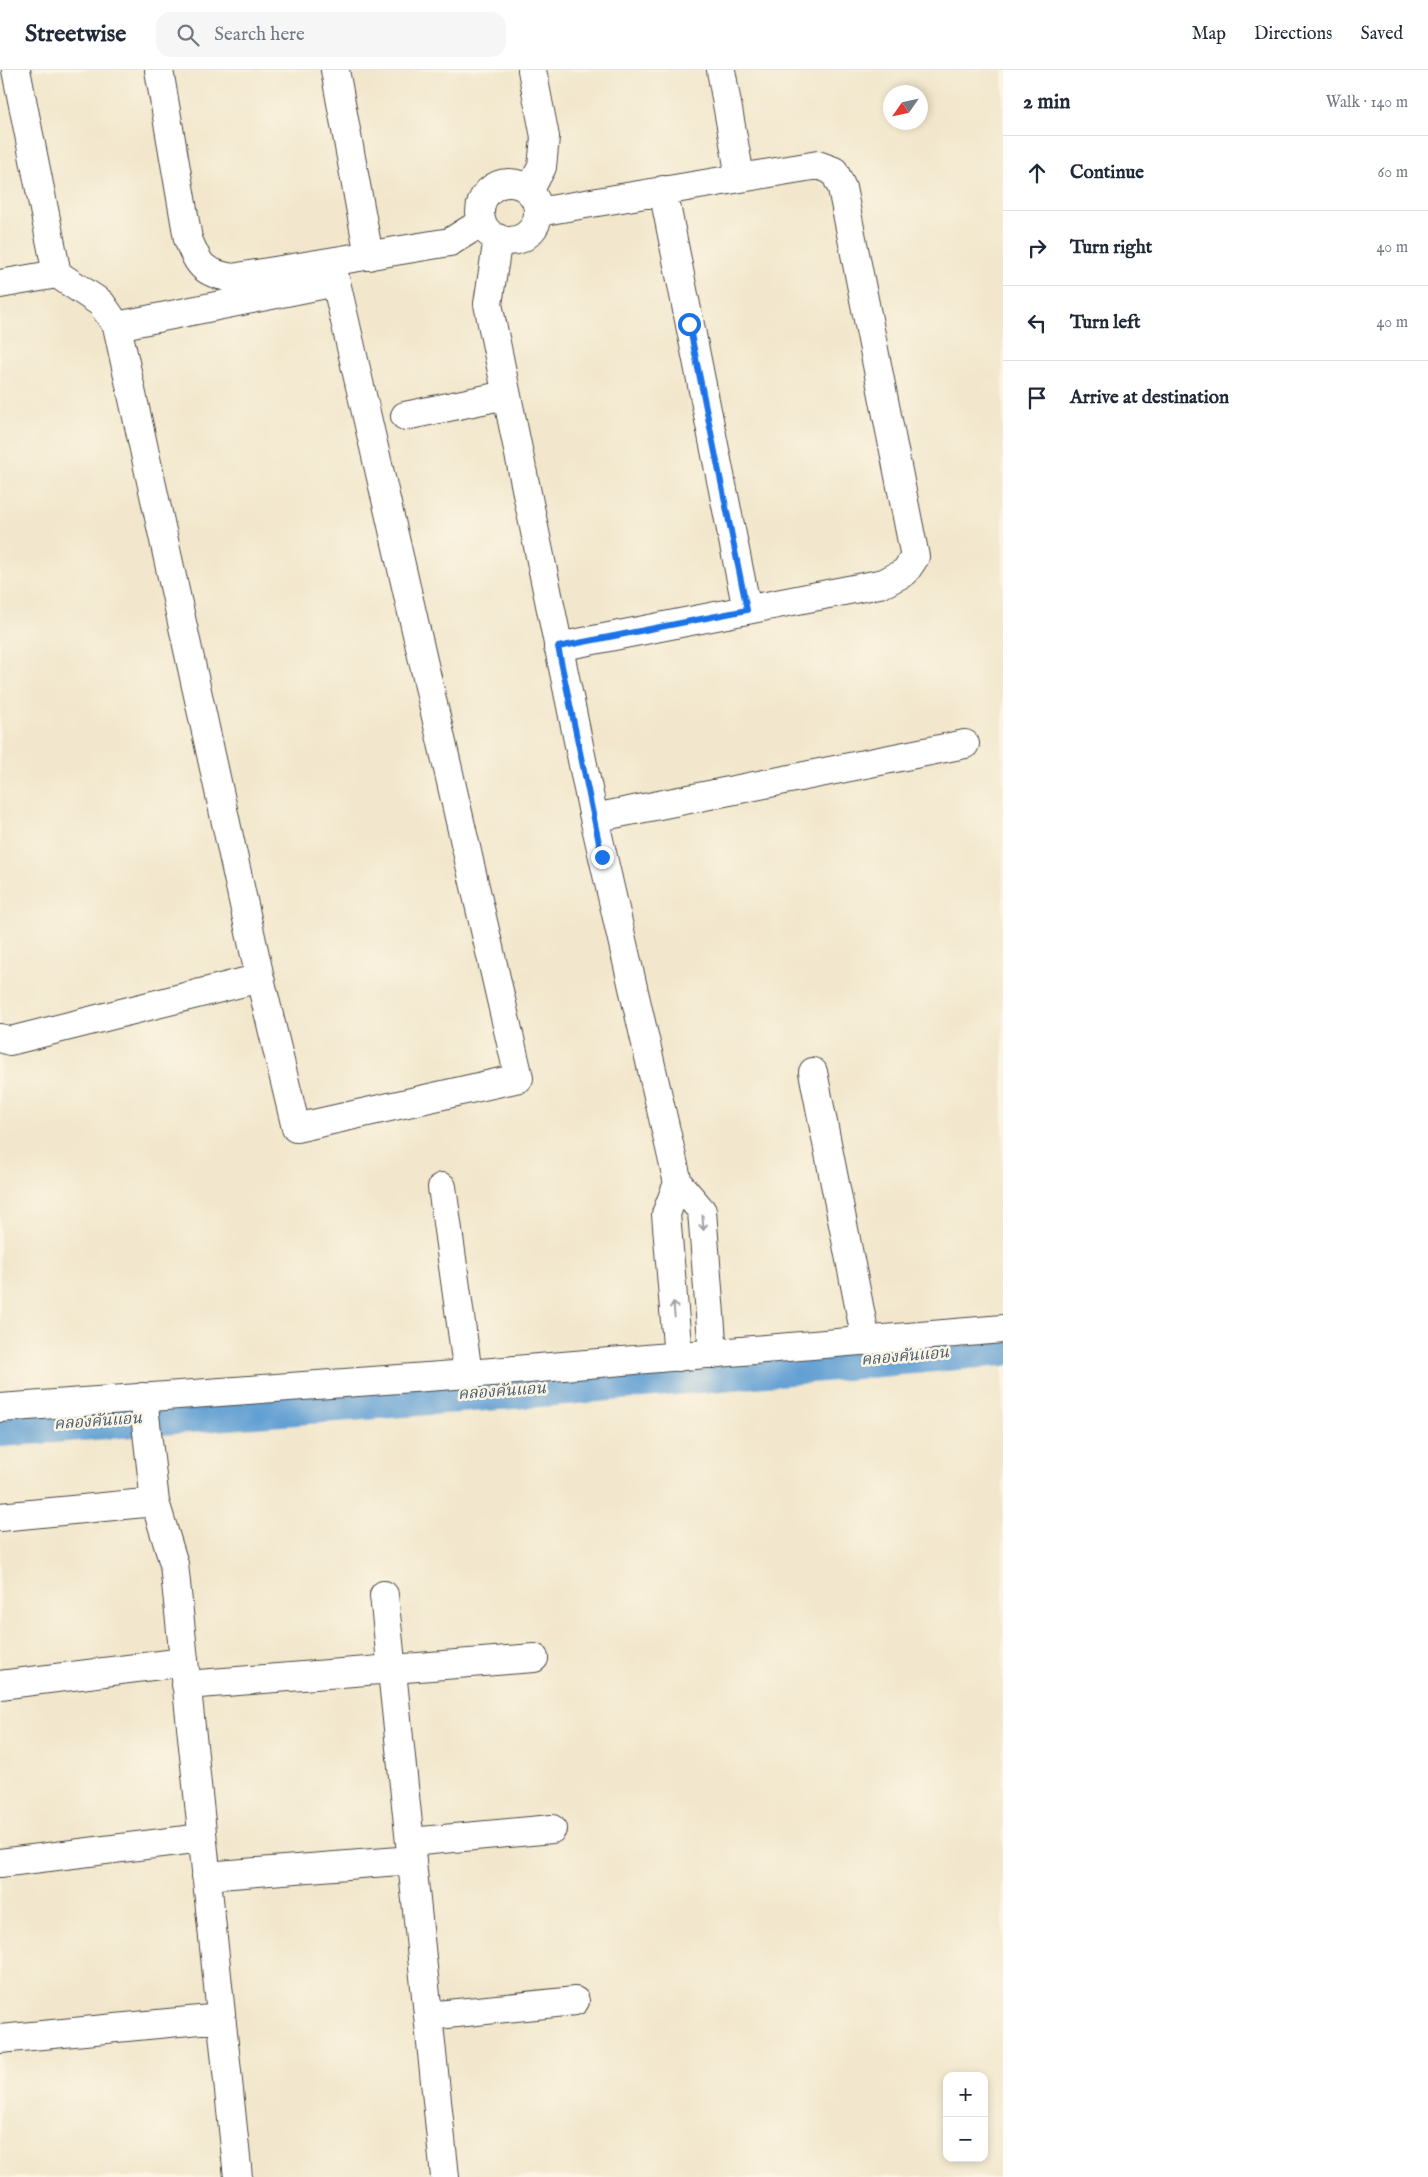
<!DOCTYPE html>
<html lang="en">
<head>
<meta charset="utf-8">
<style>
  body { margin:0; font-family:"IM FELL English","Noto Serif Thai",serif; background:#f6f6f7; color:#1f2937 }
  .controls { position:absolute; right:15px; bottom:15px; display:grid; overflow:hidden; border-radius:10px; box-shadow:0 2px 8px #0003 }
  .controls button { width:45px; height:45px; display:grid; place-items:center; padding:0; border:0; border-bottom:1px solid #e0e1e3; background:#fff; color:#1f2937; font:25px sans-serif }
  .compass { position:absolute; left:883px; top:15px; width:45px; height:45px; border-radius:50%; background:#fff; box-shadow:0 2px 8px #0003; rotate:236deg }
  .stop { position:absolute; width:15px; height:15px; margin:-11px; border:4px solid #1a73e8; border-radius:50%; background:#fff }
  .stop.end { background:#1a73e8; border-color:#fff; box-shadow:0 1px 5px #0008 }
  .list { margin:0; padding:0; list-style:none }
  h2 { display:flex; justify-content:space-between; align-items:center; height:65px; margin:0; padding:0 20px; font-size:21px }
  h2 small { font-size:16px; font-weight:400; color:#747a83 }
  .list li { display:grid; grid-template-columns:32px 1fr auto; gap:15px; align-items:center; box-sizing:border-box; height:75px; padding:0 20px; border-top:1px solid #e0e1e3 }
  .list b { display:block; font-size:19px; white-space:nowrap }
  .list em { font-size:16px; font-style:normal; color:#747a83 }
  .icon { flex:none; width:28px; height:28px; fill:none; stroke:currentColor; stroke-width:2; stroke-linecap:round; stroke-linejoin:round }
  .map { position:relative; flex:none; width:1003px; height:2107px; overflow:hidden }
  header { display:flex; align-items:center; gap:30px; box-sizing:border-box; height:70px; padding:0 25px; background:#fff; border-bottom:1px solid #e0e1e3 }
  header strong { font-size:24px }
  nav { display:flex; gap:28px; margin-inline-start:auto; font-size:18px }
  .search { width:350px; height:45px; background:#f6f6f7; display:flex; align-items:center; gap:12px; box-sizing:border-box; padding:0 18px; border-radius:15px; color:#747a83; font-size:19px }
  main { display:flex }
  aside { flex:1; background:#fff }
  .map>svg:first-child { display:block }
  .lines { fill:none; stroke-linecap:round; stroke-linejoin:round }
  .canal { stroke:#619fd3; stroke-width:36 }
  .minor-casing { stroke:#494743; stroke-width:30 }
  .tertiary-casing { stroke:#494743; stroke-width:30 }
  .minor { stroke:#fff; stroke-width:28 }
  .tertiary { stroke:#fff; stroke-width:28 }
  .oneway { stroke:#a0a0a0 }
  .route { stroke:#1a73e8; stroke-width:6 }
  .labels { text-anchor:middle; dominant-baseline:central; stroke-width:5; stroke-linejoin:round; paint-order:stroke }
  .water-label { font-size:16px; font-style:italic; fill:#41596e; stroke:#fcf5e5 }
</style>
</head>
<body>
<header>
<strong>Streetwise</strong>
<div class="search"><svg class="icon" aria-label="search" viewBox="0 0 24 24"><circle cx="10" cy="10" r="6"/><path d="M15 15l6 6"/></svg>Search here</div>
<nav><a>Map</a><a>Directions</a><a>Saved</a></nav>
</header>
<main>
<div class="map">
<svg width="1003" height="2107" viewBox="0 0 1003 2107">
  <rect width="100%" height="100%" fill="#fcf5e5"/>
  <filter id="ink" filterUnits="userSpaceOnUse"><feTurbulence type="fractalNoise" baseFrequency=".02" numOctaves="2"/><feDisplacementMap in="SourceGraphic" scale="10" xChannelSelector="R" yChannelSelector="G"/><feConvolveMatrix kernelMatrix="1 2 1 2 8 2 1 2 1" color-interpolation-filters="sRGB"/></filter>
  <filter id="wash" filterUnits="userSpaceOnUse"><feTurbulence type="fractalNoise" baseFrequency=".0096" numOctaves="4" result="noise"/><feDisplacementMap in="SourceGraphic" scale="20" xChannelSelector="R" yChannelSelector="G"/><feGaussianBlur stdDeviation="1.12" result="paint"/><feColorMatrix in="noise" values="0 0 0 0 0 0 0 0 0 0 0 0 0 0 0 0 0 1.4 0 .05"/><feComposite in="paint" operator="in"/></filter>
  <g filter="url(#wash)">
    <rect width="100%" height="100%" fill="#f2e7cc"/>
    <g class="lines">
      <!-- canal -->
      <path class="canal" d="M0,1359L554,1318L1003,1278"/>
    </g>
  </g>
  <g filter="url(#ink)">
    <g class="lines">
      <!-- minor casing -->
      <g class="minor-casing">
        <path id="minor" d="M16,0L57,204
          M159,0L188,169C199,196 202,202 232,208L450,172L482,152
          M335,0L369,186
          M721,0L740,107
          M480 142a29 29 0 1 1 58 0a29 29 0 1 1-58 0Z
          M663,120L747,540
          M529,121L542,97L545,67L532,0
          M538,142L818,95L834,101L842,118L915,487L905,502L884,513L558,577
          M498,168L488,234L594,748L678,1113L702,1141L713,1284
          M0,214L57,204L101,233L117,256L260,908L296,1058L519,1008L336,212L117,256
          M405,346L506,325
          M594,748L965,674
          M0,968L10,971L260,908
          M813,1002L866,1271
          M678,1113L666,1144L678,1287
          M442,1117L468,1304
          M143,1327L155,1432L174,1494L238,2107
          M0,1447L155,1432
          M384,1525L445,2107
          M0,1615L184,1592
          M186,1615L534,1588
          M410,1772L552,1759
          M0,1793L202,1768
          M206,1806L412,1790
          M428,1946L575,1931
          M0,1969L221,1948"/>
      </g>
      <!-- tertiary casing -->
      <g class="tertiary-casing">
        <path id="tertiary" d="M0,1338L468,1304L1003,1259"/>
      </g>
      <!-- minor -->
      <use href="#minor" class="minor"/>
      <!-- tertiary -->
      <use href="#tertiary" class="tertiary"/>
    </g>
    <!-- one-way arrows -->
    <defs><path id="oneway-shaft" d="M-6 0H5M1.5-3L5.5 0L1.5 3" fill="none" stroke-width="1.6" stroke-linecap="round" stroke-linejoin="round" transform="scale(1.25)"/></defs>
    <g class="oneway">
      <use href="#oneway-shaft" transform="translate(703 1153) rotate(86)"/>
      <use href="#oneway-shaft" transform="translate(674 1239) rotate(-95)"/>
    </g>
  </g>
  <g class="lines" filter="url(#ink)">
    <!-- route -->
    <path class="route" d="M602,787L558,577L747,540L689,254"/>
  </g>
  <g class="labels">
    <!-- water labels -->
    <g class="water-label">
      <text transform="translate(905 1287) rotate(-5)">คลองคันแอน</text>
      <text transform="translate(502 1322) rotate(-4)">คลองคันแอน</text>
      <text transform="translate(98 1352) rotate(-4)">คลองคันแอน</text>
    </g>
  </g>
</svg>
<div class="controls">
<button>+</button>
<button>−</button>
</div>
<svg class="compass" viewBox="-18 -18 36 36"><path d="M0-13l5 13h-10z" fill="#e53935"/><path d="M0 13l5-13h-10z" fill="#747a83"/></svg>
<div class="stop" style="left:689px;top:254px"></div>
<div class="stop end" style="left:602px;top:787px"></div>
</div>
<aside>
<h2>2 min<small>Walk · 140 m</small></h2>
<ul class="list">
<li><svg class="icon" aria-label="ahead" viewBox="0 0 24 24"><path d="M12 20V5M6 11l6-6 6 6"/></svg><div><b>Continue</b></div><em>60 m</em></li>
<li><svg class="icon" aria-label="right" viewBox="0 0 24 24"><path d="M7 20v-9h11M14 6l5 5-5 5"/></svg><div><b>Turn right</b></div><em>40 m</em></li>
<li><svg class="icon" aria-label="left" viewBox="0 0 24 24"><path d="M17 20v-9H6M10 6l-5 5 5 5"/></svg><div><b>Turn left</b></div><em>40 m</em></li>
<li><svg class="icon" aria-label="arrive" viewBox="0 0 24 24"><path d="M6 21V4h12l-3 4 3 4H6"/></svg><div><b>Arrive at destination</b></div></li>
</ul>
</aside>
</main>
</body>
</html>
